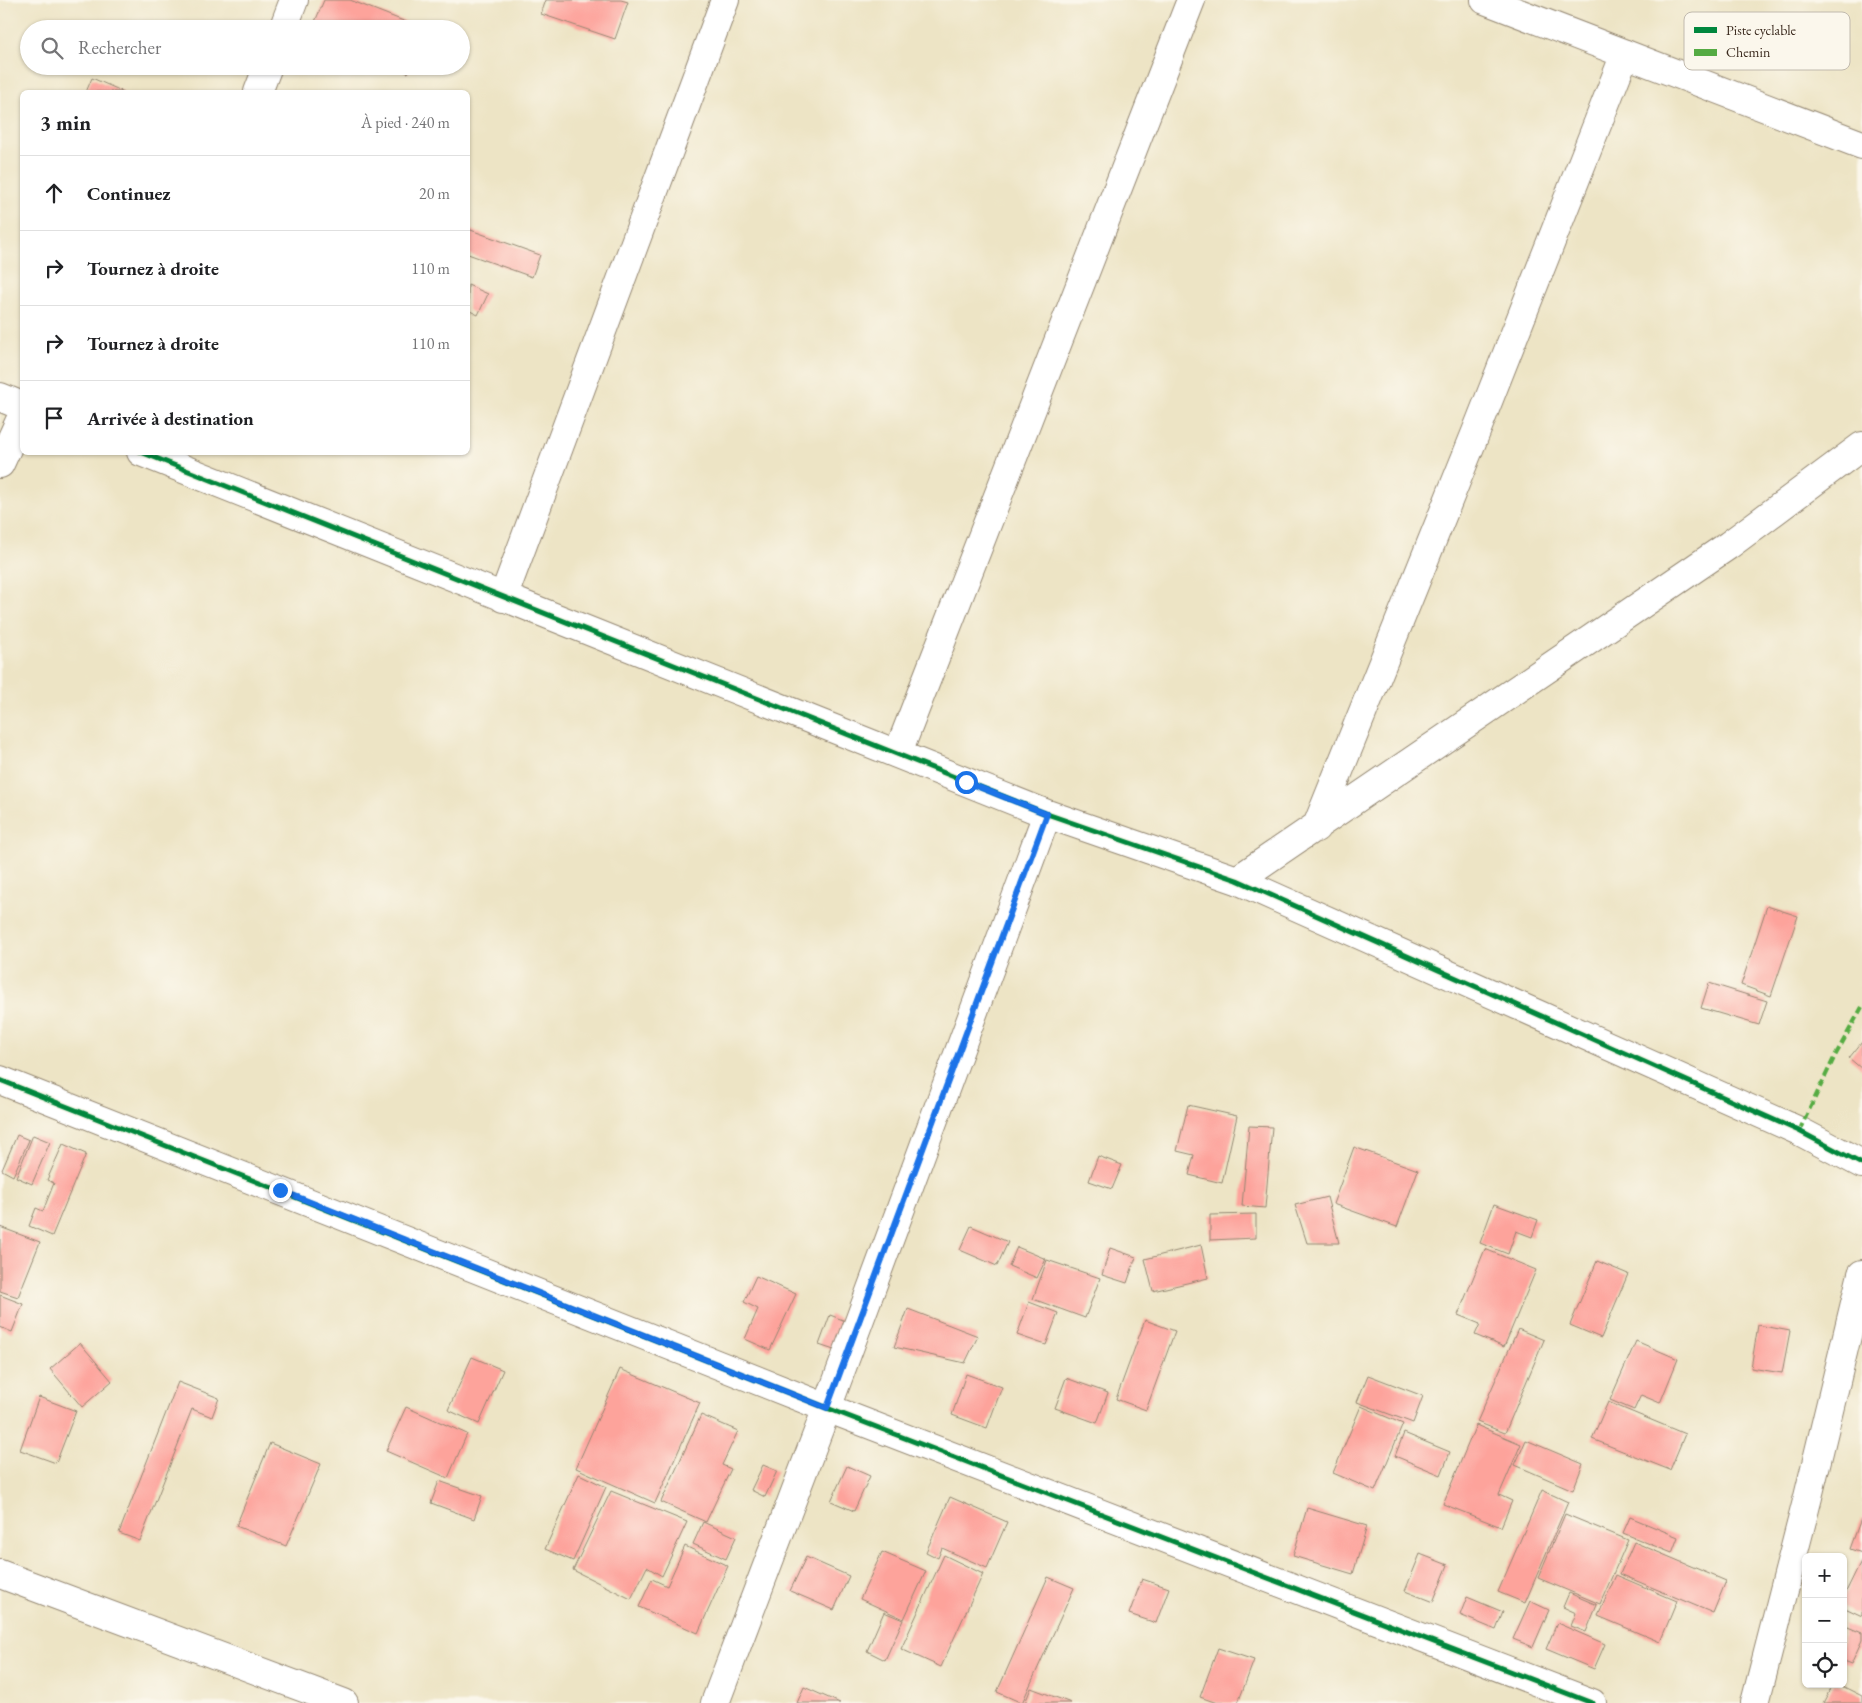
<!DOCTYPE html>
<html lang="fr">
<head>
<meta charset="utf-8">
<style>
  body { margin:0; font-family:"EB Garamond",serif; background:#f6f6f6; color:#202124 }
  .controls { position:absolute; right:15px; bottom:15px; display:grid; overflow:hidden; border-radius:8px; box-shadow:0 1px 4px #0004 }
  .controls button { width:45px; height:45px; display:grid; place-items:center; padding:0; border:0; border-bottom:1px solid #e0e0e0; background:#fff; color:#202124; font:25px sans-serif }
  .stop { position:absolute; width:15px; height:15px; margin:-11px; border:4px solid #1a73e8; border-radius:50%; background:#fff }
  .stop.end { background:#1a73e8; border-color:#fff; box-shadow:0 1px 5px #0008 }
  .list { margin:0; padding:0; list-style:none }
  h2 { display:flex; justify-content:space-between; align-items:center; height:65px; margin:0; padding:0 20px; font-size:21px }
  h2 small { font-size:16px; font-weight:400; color:#757577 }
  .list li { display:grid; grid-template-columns:32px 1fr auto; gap:15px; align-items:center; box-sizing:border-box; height:75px; padding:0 20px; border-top:1px solid #e0e0e0 }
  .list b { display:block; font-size:19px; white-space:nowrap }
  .list em { font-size:16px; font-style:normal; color:#757577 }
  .icon { flex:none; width:28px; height:28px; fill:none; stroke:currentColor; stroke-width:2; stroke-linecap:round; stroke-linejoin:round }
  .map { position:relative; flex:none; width:1862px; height:1703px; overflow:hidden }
  .search { position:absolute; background:#fff; box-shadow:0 1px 4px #0004; left:20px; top:20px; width:450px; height:55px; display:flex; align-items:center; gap:12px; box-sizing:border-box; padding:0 18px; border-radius:28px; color:#757577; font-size:19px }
  .panel { position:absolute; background:#fff; box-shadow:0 1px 4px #0004; left:20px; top:90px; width:450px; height:365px; border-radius:8px }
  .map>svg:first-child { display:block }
  .building { fill:#fda39b }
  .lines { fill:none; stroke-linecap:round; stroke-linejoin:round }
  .street-casing { stroke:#948772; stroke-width:30 }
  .secondary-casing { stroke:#948772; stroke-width:30 }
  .street { stroke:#fff; stroke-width:28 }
  .secondary { stroke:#fff; stroke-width:28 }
  .quiet { stroke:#55ab43; stroke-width:4; stroke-dasharray:8 4; stroke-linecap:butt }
  .cycleway-casing { stroke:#fbf7ec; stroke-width:8 }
  .cycleway { stroke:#00873e; stroke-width:5 }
  .route { stroke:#1a73e8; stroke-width:6 }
  .key { fill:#fbf7ec; stroke:#c1baae; stroke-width:1 }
  .key-label { font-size:14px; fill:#3b2a1e }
</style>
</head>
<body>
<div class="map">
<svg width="1862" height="1703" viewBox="0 0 1862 1703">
  <rect width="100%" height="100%" fill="#fbf7ec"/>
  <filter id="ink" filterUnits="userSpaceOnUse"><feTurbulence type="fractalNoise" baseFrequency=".02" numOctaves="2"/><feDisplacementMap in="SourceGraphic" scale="10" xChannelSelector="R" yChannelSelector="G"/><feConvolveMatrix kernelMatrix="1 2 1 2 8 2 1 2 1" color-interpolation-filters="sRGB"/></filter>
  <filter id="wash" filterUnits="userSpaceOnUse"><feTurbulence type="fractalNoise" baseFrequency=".0096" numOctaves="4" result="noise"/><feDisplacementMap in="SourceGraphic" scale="20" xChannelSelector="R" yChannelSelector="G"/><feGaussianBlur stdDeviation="1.12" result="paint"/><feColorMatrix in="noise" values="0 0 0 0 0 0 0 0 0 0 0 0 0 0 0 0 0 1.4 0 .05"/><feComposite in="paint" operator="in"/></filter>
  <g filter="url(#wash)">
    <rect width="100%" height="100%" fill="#ede4c5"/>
    <g id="blocks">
      <!-- building -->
      <path class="building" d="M324,0H350L424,29H312Z
        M546,0H621L628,2L615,39L541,14Z
        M392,66H411L408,73Z
        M92,78L124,92H86Z
        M468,229L540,255L532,277L468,254Z
        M468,285L488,294L478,315L468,310Z
        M1767,906L1798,916L1771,996L1741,985Z
        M1709,983L1767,1001L1759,1025L1701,1008Z
        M1862,1042V1069L1849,1058Z
        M1188,1105L1237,1116L1222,1183L1189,1175L1194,1155L1177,1151Z
        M1249,1126L1272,1127L1265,1208L1242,1206Z
        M17,1135L29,1140L13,1176L2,1170Z
        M33,1135L50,1142L32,1184L16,1177Z
        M63,1144L86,1154L52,1236L29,1226L36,1208L43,1211L54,1183L47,1180Z
        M1354,1147L1418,1170L1397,1227L1333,1204Z
        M1098,1156L1122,1165L1112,1189L1089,1181Z
        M1327,1197L1339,1243H1307L1295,1205Z
        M1494,1204L1538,1220L1532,1237L1516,1231L1508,1254L1480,1243Z
        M1256,1214V1238L1210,1240V1215Z
        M971,1226L1008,1242L997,1266L960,1250Z
        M0,1227L40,1242L18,1297L0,1291Z
        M1201,1245L1208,1278L1153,1291L1145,1259Z
        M1017,1247L1046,1259L1037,1278L1009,1266Z
        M1110,1248L1136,1257L1127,1283L1102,1275Z
        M1485,1249L1536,1270L1504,1347L1475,1335L1480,1324L1458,1315Z
        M1047,1260L1100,1278L1085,1318L1033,1299Z
        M1597,1261L1628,1274L1601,1338L1570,1325Z
        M756,1276L796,1294L770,1350L745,1339L758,1309L744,1302Z
        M0,1295L23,1304L12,1332L0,1327Z
        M1029,1302L1058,1313L1046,1345L1017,1335Z
        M908,1309L978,1336L965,1363L894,1347Z
        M830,1315L856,1325L846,1354L819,1345Z
        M1145,1320L1175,1331L1146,1410L1116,1399Z
        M1758,1325L1790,1331L1782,1373L1751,1368Z
        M1518,1329L1544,1340L1505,1433L1477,1422Z
        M1636,1341L1678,1359L1660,1403L1641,1395L1634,1410L1610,1400Z
        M80,1343L112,1381L82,1407L50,1369Z
        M472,1357L503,1370L479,1424L448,1410Z
        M620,1369L700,1403L655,1503L576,1468Z
        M966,1374L1002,1387L987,1428L952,1415Z
        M1368,1375L1423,1396L1413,1423L1357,1402Z
        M1066,1378L1108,1393L1097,1423L1055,1408Z
        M178,1382L219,1398L212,1417L192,1409L140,1541L119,1533Z
        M39,1397L76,1411L56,1463L20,1450Z
        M1608,1402L1685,1434L1670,1470L1592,1439Z
        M1361,1406L1403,1424L1375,1491L1333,1473Z
        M406,1407L467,1434L448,1478L386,1451Z
        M701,1415L738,1431L722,1465L731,1469L706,1522L661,1502Z
        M1476,1425L1521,1444L1499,1495L1512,1501L1501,1527L1443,1504Z
        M1404,1433L1450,1452L1441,1475L1395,1456Z
        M1526,1440L1583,1464L1573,1490L1515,1465Z
        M270,1443L321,1464L286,1546L236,1526Z
        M763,1465L777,1471L765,1497L751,1490Z
        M847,1466L870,1476L854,1511L831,1501Z
        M579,1474L606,1487L573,1561L545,1549Z
        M439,1481L482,1496L474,1519L431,1503Z
        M1542,1490L1568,1502L1525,1603L1498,1592Z
        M611,1491L687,1522L662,1576L647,1567L631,1599L573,1570Z
        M950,1497L1007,1522L987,1568L942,1548L938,1558L926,1552Z
        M1307,1508L1367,1526L1353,1574L1293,1556Z
        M1565,1514L1628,1540L1600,1604L1538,1578Z
        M1862,1516V1553L1850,1549Z
        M1630,1517L1678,1537L1672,1553L1623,1533Z
        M703,1522L736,1537L726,1559L693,1544Z
        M1634,1542L1726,1581L1713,1613L1620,1574Z
        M685,1546L728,1566L698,1633L639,1607L652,1579L667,1586Z
        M882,1552L926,1571L904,1619L860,1599Z
        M1420,1554L1448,1565L1433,1602L1405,1591Z
        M944,1555L983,1574L941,1667L901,1649Z
        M806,1557L849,1576L834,1610L790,1591Z
        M1862,1559V1616L1843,1607V1598Z
        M1616,1575L1677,1601L1660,1642L1598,1616Z
        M1048,1577L1074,1588L1022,1703L997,1692Z
        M1142,1579L1169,1588L1156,1623L1129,1614Z
        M1569,1593L1597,1605L1586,1632L1571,1626L1576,1613L1563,1607Z
        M1467,1597L1503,1612L1496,1630L1460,1615Z
        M1530,1601L1549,1610L1533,1647L1513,1639Z
        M884,1612L903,1620L885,1660L867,1651Z
        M1557,1623L1605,1644L1594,1669L1546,1649Z
        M1843,1625L1862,1633V1640L1851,1664L1843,1661Z
        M1218,1648L1254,1660L1238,1703H1217L1200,1697Z
        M1833,1684H1838L1862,1696V1703H1823Z
        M804,1687L840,1703H797Z
        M1031,1688L1071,1703H1025Z"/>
    </g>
  </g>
  <g filter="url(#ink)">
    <use href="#blocks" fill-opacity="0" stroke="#948772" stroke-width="1"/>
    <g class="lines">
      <!-- street casing -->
      <g class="street-casing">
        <path id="street" d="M283,29L294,0
          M258,92L268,66
          M0,397L22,406
          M141,452L1047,814L1237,880L1799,1131L1862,1164
          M0,464L22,416
          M503,598L725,0
          M898,753L1191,0
          M1316,828L1476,432L1625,54
          M1237,880L1729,545L1862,446
          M0,1080L827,1408L1592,1703
          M0,1574L344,1703
          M715,1703L827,1408L1047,814
          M1755,1703L1808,1497L1862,1274"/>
      </g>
      <!-- secondary casing -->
      <g class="secondary-casing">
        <path id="secondary" d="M1485,0L1862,145"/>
      </g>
      <!-- street -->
      <use href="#street" class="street"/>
      <!-- secondary -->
      <use href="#secondary" class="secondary"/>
      <!-- quiet -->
      <path class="quiet" d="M1799,1131L1835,1056L1862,1007"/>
      <!-- cycleway casing -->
      <g class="cycleway-casing">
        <path id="cycleway" d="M141,452L1047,814L1237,880L1799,1131L1862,1164
          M0,1080L827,1408L1592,1703"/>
      </g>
      <!-- cycleway -->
      <use href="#cycleway" class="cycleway"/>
    </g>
  </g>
  <g class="lines" filter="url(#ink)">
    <!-- route -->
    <path class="route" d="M280,1190L827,1408L1047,814L966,782"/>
  </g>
  <!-- legend -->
  <rect x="1684" y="12" width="166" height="58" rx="8" class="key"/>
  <rect x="1694" y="27" width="23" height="6" fill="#00873e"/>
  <rect x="1694" y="49" width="23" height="7" fill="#55ab43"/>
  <g class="key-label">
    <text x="1726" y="35">Piste cyclable</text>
    <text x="1726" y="57">Chemin</text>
  </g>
</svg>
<div class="controls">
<button>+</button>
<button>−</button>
<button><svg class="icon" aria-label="locate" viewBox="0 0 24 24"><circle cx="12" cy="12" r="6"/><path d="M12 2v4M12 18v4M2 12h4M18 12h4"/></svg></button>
</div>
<div class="stop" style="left:966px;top:782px"></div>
<div class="stop end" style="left:280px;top:1190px"></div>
<div class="search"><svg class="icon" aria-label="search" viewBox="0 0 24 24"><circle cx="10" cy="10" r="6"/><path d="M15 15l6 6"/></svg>Rechercher</div>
<section class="panel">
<h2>3 min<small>À pied · 240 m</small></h2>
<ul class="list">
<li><svg class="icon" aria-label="ahead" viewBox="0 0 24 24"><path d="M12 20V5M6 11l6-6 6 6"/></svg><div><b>Continuez</b></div><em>20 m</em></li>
<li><svg class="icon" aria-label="right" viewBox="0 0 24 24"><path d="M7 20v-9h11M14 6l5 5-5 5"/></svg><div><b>Tournez à droite</b></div><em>110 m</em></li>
<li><svg class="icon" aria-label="right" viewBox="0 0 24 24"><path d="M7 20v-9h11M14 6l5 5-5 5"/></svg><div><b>Tournez à droite</b></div><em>110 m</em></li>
<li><svg class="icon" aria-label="arrive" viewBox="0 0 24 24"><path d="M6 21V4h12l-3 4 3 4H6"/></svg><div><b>Arrivée à destination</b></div></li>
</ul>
</section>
</div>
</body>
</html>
